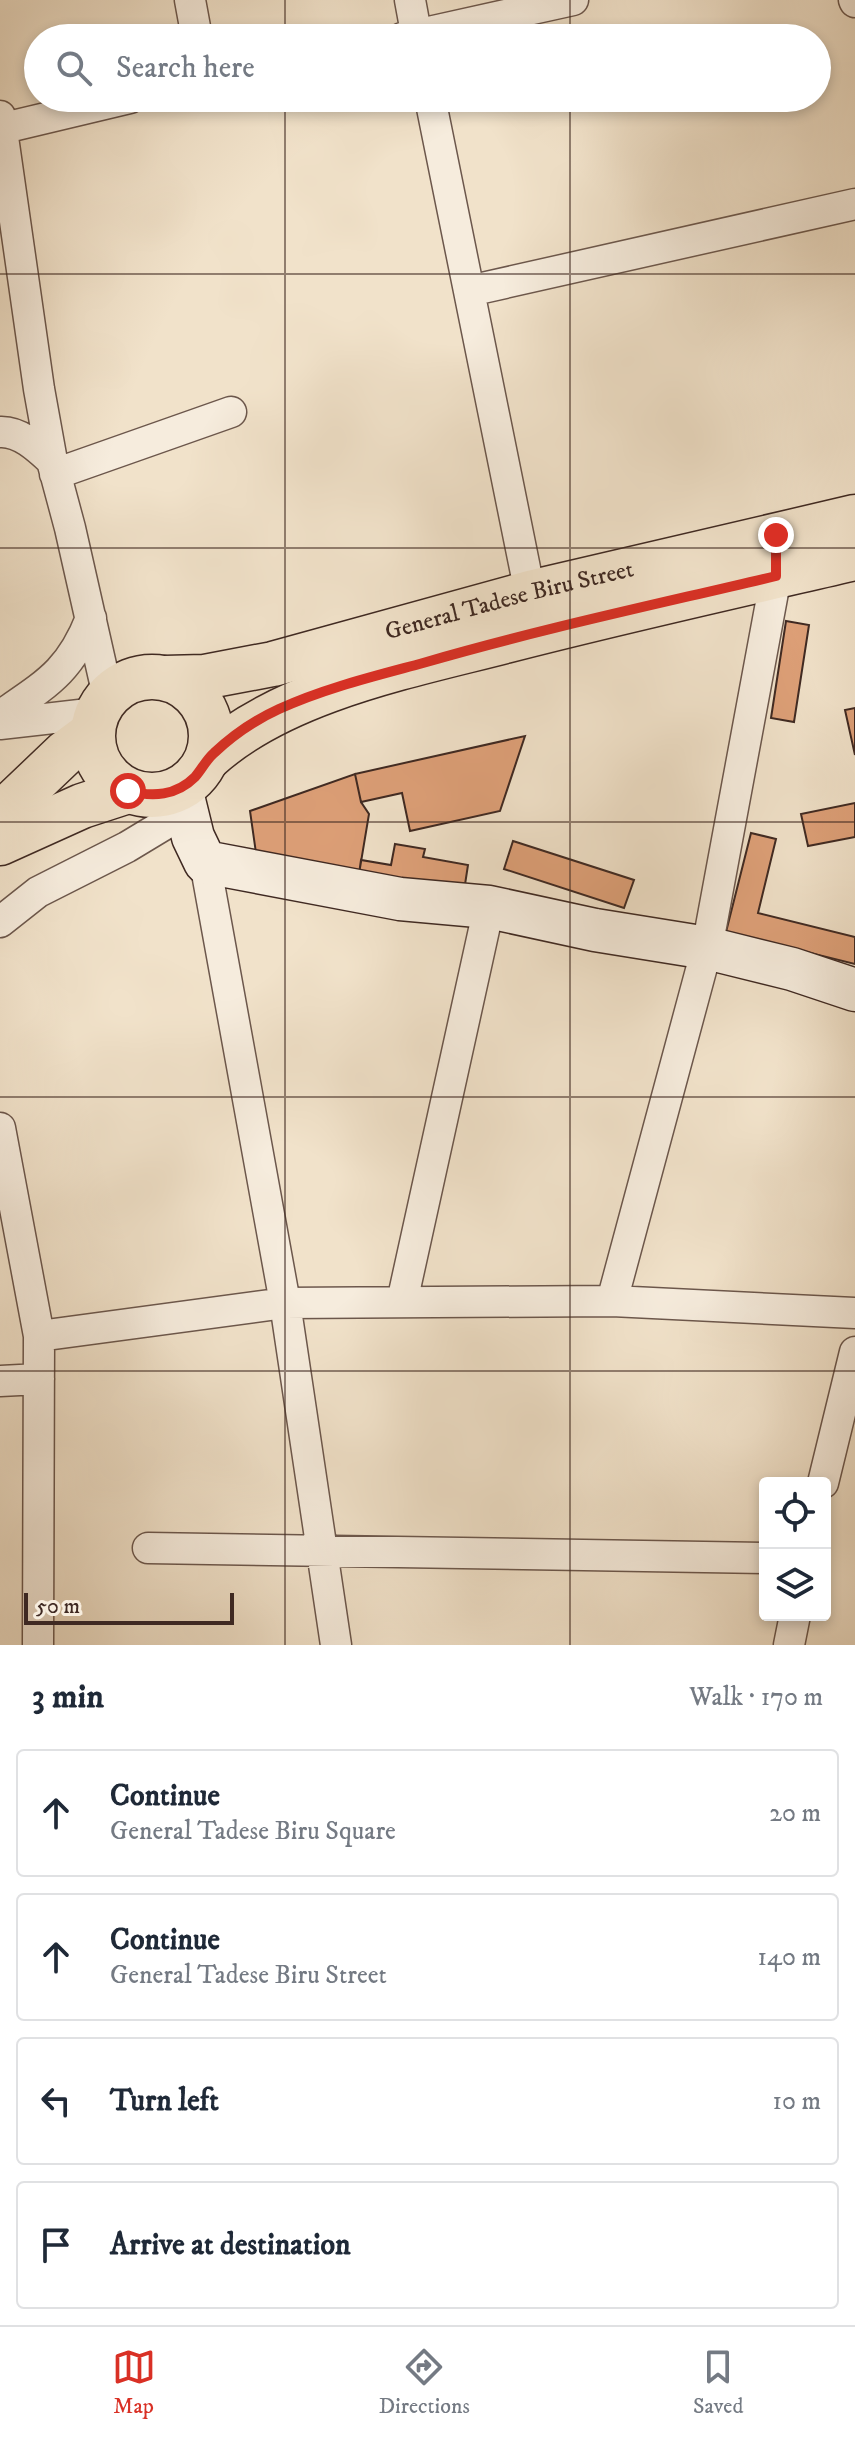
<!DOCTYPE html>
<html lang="en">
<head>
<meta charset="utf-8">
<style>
  body { margin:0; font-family:"IM FELL DW Pica",serif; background:#f6f6f7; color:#1f2937 }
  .controls { position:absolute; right:24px; bottom:24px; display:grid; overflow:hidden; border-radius:8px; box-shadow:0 4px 12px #0003 }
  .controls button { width:72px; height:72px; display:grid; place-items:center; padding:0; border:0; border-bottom:2px solid #e0e1e3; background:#fff; color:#1f2937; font:40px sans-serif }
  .scale { position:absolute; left:24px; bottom:20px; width:210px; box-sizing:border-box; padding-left:8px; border:4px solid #3f2922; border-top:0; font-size:22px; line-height:28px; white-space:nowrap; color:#3f2922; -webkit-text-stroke:6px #f6ecdd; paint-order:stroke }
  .stop { position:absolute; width:24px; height:24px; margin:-18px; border:6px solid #d93025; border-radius:50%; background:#fff }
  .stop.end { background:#d93025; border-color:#fff; box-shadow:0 2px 8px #0008 }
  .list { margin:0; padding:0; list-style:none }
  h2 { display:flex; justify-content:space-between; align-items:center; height:104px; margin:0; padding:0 32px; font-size:34px }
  h2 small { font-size:26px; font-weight:400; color:#747a83 }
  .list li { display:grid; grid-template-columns:52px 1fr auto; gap:24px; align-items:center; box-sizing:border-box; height:128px; margin:0 16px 16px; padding:0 16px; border:2px solid #e0e1e3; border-radius:8px }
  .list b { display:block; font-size:30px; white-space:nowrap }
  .list p { margin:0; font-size:26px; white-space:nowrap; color:#747a83 }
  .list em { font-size:26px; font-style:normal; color:#747a83 }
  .icon { flex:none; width:44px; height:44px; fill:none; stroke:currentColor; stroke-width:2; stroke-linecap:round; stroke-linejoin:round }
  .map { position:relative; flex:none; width:855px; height:1645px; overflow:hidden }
  .search { position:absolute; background:#fff; box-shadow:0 4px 12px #0003; left:24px; right:24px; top:24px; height:88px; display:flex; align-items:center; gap:20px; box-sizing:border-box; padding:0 28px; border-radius:44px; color:#747a83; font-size:30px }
  .sheet { height:680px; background:#fff }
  nav { display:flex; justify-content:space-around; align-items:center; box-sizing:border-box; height:112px; border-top:2px solid #e0e1e3; background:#fff; font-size:22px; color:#747a83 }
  nav a { display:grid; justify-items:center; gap:4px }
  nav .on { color:#d93025 }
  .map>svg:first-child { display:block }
  .building { fill:#dea078; stroke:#3f2922; stroke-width:2 }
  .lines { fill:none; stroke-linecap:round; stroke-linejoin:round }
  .street-casing { stroke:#6c574c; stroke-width:33 }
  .secondary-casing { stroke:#3f2922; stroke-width:45 }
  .primary-casing { stroke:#3f2922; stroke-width:47 }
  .street { stroke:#f6ecdd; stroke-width:30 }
  .secondary { stroke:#f6ecdd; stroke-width:42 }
  .primary { stroke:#f1e2ca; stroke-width:44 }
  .route { stroke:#d93025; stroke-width:10 }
  .grid { fill:none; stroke:#3f2922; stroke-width:2; stroke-opacity:0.55 }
  .labels { text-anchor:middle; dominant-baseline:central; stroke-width:7; stroke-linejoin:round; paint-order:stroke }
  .street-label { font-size:24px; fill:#3f2922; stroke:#f6ecdd }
</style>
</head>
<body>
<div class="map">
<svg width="855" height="1645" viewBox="0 0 855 1645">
  <rect width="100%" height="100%" fill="#f1e2ca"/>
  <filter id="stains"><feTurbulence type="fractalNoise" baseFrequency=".0025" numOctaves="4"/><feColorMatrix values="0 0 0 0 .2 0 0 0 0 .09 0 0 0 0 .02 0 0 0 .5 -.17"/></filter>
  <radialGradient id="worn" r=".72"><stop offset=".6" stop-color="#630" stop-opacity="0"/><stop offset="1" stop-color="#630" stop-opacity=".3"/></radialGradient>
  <!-- building -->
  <path class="building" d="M786,621L809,625L794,722L771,718Z
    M855,708V755L845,710Z
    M525,736L500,811L410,831L402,793L361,802L355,774Z
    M355,774L361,802L369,814L359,874L257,860L250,811Z
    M855,803V837L808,846L801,814Z
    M751,833L776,839L758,913L855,937V964L726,932Z
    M513,841L634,880L624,908L504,869Z
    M395,844L425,849L423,857L468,865L464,891L359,874L361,860L391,865Z"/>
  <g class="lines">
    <!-- street casing -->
    <g class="street-casing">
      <path id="street" d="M190,0L197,38
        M410,0L417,38
        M854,0L855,2
        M402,38L573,0
        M430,98L530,593
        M0,116L39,389L52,461L70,528L108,696
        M0,129L130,98
        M469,291L855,204
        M0,432C20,431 38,448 52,461
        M55,474L231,412
        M0,716C46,684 70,672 91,618
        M0,724L97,713
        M205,862L285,1303L336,1645
        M0,922L38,892L127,847L185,812
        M0,1128L39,1336L38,1645
        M612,1301L707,948L776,576V561
        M402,1302L489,907
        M39,1336L285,1303L612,1301L855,1313
        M0,1381L39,1379
        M823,1483L855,1352
        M148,1548L765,1558
        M789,1645L795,1615"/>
    </g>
    <!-- secondary casing -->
    <g class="secondary-casing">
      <path id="secondary" d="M181,788L193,837L205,862L400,899L489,907L595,930L707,948L792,969L855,990"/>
    </g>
    <!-- primary casing -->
    <g class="primary-casing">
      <g id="primary">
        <circle cx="152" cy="736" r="59"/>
        <path id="s1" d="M165,678L204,677L273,664L530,593L855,517"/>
        <path d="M208,758C283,690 408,666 505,641C621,611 738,585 855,558"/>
        <path d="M0,815L65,753L92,733"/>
        <path d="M0,843L82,806L128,791"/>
      </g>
    </g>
    <!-- street -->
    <use href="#street" class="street"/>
    <!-- secondary -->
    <use href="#secondary" class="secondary"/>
    <!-- primary -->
    <use href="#primary" class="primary"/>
  </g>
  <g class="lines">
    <!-- route -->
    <path class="route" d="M128,791C153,797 176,796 195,777C202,769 206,760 214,753C233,735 255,720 279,709C325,688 375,676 423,663C540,629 658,604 776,576V535"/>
  </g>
  <!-- grid -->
  <path class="grid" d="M285,0V38M570,0V38M285,98V1645M570,98V1645M0,274H855M0,548H855M0,822H855M0,1097H855M0,1371H855"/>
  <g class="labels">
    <!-- street labels -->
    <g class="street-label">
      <text stroke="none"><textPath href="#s1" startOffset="354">General Tadese Biru Street</textPath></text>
    </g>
  </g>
  <rect width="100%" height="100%" filter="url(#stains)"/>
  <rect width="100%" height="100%" fill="url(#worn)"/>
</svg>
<div class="controls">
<button><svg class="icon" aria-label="locate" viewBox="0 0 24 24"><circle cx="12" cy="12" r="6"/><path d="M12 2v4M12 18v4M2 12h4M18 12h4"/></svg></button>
<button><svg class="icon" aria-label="layers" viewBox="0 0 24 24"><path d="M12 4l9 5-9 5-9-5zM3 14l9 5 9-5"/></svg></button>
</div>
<div class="scale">50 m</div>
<div class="stop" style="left:128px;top:791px"></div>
<div class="stop end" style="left:776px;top:535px"></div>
<div class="search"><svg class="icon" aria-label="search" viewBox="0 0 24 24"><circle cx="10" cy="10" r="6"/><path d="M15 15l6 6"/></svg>Search here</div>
</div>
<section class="sheet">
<h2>3 min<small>Walk · 170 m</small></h2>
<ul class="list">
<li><svg class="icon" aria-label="ahead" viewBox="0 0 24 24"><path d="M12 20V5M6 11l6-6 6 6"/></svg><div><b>Continue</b><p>General Tadese Biru Square</p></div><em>20 m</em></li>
<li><svg class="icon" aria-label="ahead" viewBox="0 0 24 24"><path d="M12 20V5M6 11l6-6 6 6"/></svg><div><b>Continue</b><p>General Tadese Biru Street</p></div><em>140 m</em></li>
<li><svg class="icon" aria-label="left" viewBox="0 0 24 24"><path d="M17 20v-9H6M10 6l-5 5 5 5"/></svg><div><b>Turn left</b></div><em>10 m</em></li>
<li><svg class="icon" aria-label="arrive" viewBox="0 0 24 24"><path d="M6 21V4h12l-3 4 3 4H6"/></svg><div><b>Arrive at destination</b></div></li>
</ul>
</section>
<nav>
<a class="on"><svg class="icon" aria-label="map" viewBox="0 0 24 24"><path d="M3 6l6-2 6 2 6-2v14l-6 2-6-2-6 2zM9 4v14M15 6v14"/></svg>Map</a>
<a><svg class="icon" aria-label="directions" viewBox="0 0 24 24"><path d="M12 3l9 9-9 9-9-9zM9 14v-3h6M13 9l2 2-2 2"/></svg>Directions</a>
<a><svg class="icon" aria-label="saved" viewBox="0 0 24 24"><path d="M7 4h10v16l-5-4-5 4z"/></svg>Saved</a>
</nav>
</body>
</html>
